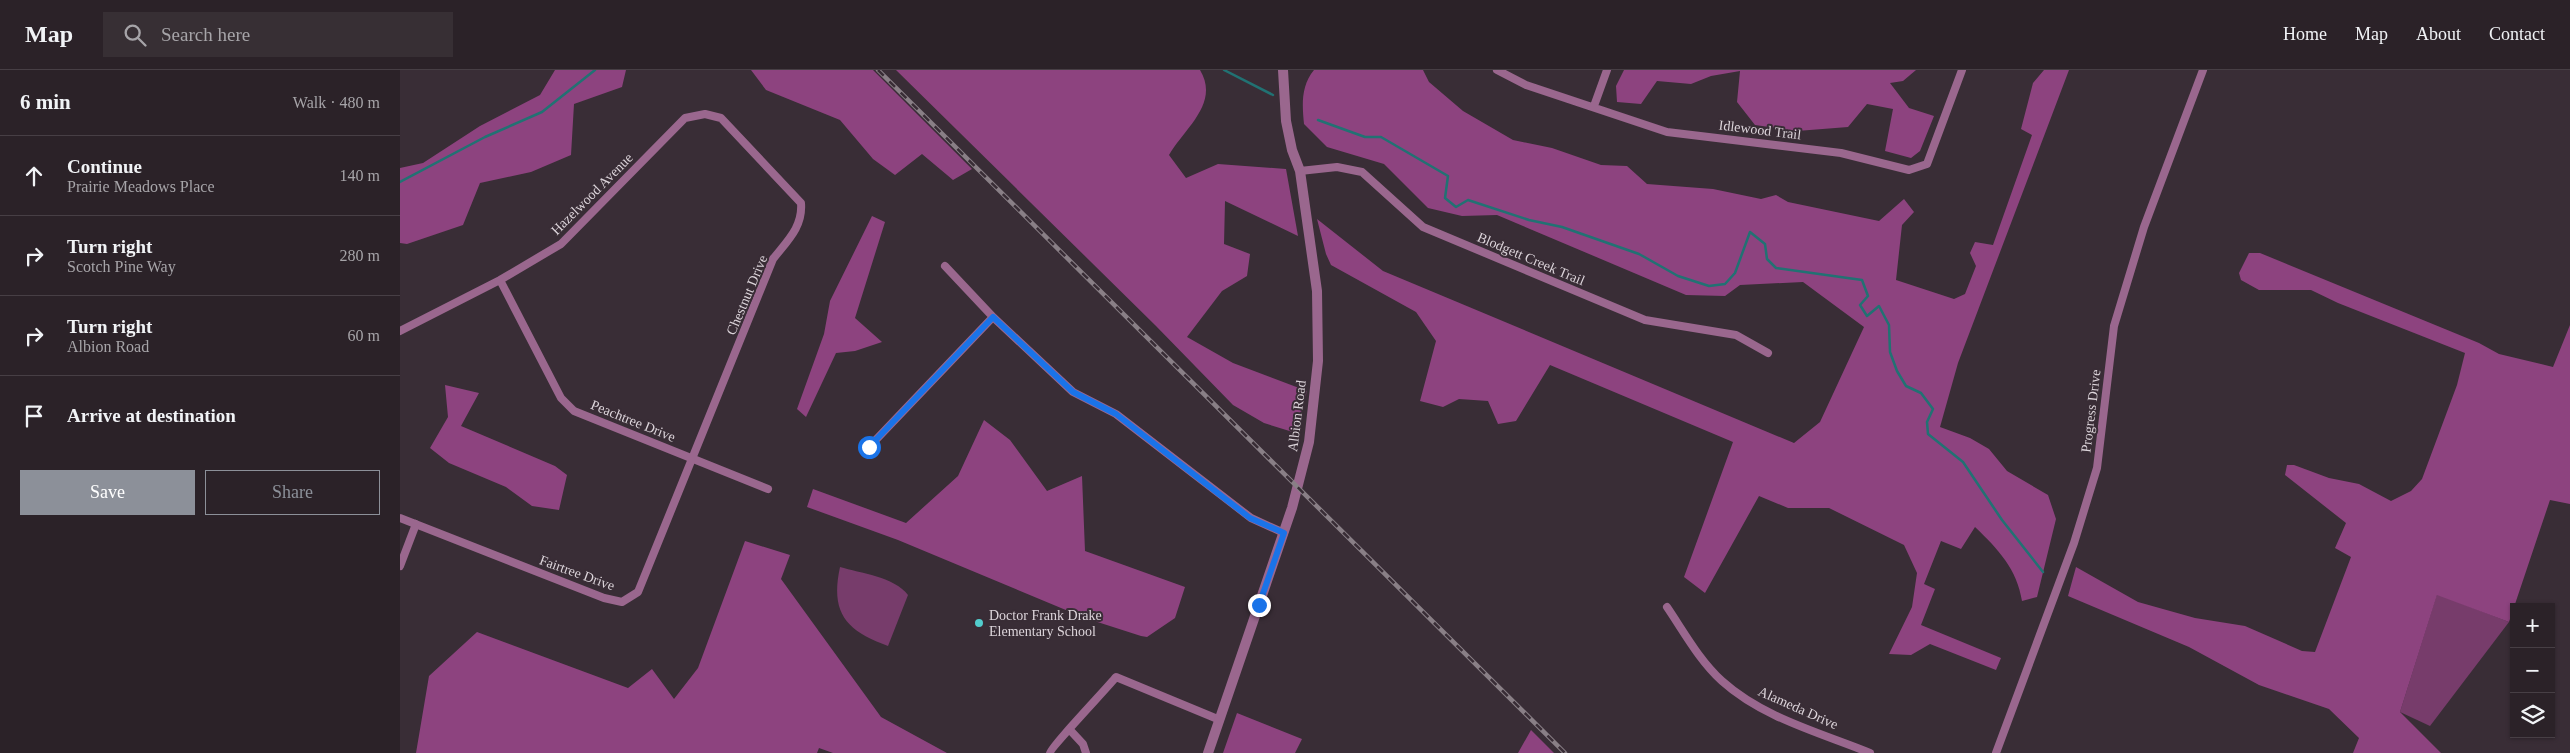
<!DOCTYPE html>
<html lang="en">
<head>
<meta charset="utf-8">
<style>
  body { margin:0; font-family:Georgia,serif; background:#372f34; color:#f1f3f6 }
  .controls { position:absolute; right:15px; bottom:15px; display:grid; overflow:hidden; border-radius:0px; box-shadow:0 1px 4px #0004 }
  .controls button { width:45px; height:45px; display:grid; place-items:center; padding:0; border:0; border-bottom:1px solid #473f45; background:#2b2228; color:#f1f3f6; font:25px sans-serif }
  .stop { position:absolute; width:15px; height:15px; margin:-11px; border:4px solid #1a73e8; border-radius:50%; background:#fff }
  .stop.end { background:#1a73e8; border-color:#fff; box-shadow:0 1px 5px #0008 }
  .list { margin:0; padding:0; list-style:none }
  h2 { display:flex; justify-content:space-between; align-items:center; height:65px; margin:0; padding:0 20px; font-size:21px }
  h2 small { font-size:16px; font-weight:400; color:#a6a4a8 }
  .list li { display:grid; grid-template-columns:32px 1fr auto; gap:15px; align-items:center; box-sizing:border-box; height:80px; padding:0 20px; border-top:1px solid #473f45 }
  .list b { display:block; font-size:19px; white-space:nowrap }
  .list p { margin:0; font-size:16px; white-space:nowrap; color:#a6a4a8 }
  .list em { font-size:16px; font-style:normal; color:#a6a4a8 }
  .actions { display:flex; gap:10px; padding:15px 20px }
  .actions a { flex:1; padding:11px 0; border:1px solid #8c9099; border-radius:0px; text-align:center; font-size:18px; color:#8c9099 }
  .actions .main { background:#8c9099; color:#fff }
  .icon { flex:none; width:28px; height:28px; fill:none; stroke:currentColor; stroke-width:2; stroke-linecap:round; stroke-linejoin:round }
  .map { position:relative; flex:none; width:2170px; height:683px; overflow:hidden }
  header { display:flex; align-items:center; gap:30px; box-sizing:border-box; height:70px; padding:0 25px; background:#2b2228; border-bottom:1px solid #473f45 }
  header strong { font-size:24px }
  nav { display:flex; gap:28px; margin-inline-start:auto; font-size:18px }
  .search { width:350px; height:45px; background:#372f34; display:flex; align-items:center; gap:12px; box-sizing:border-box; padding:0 18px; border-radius:0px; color:#a6a4a8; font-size:19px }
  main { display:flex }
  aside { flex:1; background:#2b2228 }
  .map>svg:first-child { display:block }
  .green { fill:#773c6b }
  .forest { fill:#8d437f }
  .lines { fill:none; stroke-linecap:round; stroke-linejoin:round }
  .stream { stroke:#217273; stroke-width:2.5 }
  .minor { stroke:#9a678e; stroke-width:8 }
  .tertiary { stroke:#9a678e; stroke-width:10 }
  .rail-casing { stroke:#897f86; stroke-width:4.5 }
  .rail { stroke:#392d36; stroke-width:2.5; stroke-dasharray:8; stroke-linecap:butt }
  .route { stroke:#1a73e8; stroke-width:6 }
  .poi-dot { fill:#52cdcd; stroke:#392d36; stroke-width:2 }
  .labels { text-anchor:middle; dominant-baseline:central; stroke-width:4; stroke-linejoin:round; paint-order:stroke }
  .street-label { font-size:14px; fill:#dcd4da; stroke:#392d36 }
  .poi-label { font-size:14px; fill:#dcd4da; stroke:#392d36; text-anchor:start }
</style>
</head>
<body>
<header>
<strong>Map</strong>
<div class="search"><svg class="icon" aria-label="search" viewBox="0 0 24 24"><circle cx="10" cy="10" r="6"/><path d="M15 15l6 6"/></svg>Search here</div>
<nav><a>Home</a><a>Map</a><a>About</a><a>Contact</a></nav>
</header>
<main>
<aside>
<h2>6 min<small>Walk · 480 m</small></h2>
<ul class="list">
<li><svg class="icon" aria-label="ahead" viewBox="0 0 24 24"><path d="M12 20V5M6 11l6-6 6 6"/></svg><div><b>Continue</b><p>Prairie Meadows Place</p></div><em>140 m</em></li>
<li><svg class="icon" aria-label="right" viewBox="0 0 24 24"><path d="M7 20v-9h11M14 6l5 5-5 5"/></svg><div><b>Turn right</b><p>Scotch Pine Way</p></div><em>280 m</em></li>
<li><svg class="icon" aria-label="right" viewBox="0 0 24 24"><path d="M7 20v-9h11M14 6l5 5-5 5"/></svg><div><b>Turn right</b><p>Albion Road</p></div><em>60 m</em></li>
<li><svg class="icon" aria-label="arrive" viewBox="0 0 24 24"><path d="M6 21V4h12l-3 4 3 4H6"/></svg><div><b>Arrive at destination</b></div></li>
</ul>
<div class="actions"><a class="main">Save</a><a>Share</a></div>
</aside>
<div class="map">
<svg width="2170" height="683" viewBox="0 0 2170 683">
  <rect width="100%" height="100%" fill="#392d36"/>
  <!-- green -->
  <path class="green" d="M440,497C460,503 495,507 508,525L488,576C446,561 430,543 440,497Z
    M2037,524L2109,552L2030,656L2000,642Z"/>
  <!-- forest -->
  <path class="forest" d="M155,0H226L222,17L174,34L171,85L131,102L80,113L63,155L7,174L0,173V98L23,93L80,56L140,25Z
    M351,0H473L572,99L553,110L522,84L495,105L473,89L440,50L366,20Z
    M496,0H800C820,33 785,58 769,85L786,108L818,94L886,99L898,166L825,131L824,174L850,184L847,206L822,221L787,267L833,293L907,321L896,363L864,353L833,335L756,256Z
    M914,0H1023L1029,12L1063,41L1113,70L1152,78L1201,95L1227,96L1247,114L1313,119L1361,129L1376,125L1388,132L1479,151L1504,129L1514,142L1502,155L1496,210L1554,229L1565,224L1576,196L1570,183L1575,172L1593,175L1632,65L1621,59L1633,13L1644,0H1669L1558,293L1540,357L1570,368L1589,379L1607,401L1648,425L1656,449L1637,527L1622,531C1617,499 1598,479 1575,457L1561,479L1541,471L1524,514L1535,519L1521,555L1601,588L1596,600L1530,574L1511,585L1489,584L1512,537L1517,503L1504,475L1429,438H1388L1359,426L1305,523L1284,507L1333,372L1150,295L1116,351L1098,354L1088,331L1059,329L1043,337L1020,331L1036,271L1016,242L931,195L926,184L917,149L983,201L1394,373L1420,352L1464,257L1403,212L1340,215L1325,226L1286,225L1097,145L1062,146L1028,138L984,94L927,77L904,54C902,34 901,16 914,0Z
    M1224,0H1516L1503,11L1490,13L1509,38L1534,46L1520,81L1511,88L1485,81L1493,39L1467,34L1448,57L1397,61L1355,55L1337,32L1340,1L1311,6L1291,14L1257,11L1241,34L1217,32L1216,16Z
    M472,146L485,152L455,248L482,272L455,281L436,283L406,347L397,339L424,264L430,231Z
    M1849,183H1860L2079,273L2099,284L2153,297L2170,255V434L2150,430L2109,552L2037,525L2000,642L2041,683H1953L1959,668L1929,639L1859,615L1789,577L1668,526L1676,497L1738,532L1795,548L1845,556L1902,581L1915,582L1951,487L1935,478L1946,453L1885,405L1887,395H1894L1929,408L1959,414L1991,431L2011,421L2022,409L2057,315L2065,283L1938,233L1911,220H1859L1841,210L1839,203Z
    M45,315L79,323L61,356L155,396L167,405L159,440L132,436L106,417L49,393L30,378L48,347Z
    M584,350L610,370L647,421L682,406L685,481L785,517L775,548L747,567L741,566L685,548L498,470L407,437L413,419L506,453L558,406Z
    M345,471L390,485L381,509L481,647L547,683H433L419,678L417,683H16L29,606L77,562L228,618L252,599L274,629L298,598Z
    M837,643L902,669L895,683H823Z
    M1131,660L1154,683H1118Z"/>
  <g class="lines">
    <!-- stream -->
    <path class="stream" d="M824,0L873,25
      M918,50L965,67H981L1048,106L1045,128L1056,137L1068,130L1129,150L1162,157L1239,184L1278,206L1309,216L1325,214L1335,203L1350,162L1365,174L1367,189L1376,198L1462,210L1468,226L1460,235L1467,246L1479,236L1489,255L1490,282L1497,301L1506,316L1521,323L1533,339L1527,352L1528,364L1563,392L1602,450L1643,502
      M0,112L85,67L142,42L195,0"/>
    <!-- minor -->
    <path class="minor" d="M1097,0L1126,15L1267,62L1441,83L1509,100L1527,94L1562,0
      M1194,36L1207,0
      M900,101L937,97L962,102L1023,157L1245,250L1336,265L1368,283
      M545,196L593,247L673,322L716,344L851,448L884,463
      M100,210L161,328L174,341L368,419
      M0,261L100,210L161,174L285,48L305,44L321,48L401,133C403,157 387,171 373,189L238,522L222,532L204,528L0,448
      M469,377L593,247
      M0,496L16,454
      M1267,537C1284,562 1299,590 1322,611C1363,648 1421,663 1470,683
      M670,660L683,674L686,683
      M650,683C650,678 708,617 716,607L820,650
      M1596,683L1674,473L1697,398L1714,256L1744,157L1803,0"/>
    <!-- tertiary -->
    <path class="tertiary" d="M808,683L892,438L909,372L918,291L917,221L900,101L892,80L886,51L883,0"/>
    <!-- rail casing -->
    <g class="rail-casing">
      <path id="rail" d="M478,0L1165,683"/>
    </g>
    <!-- rail -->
    <use href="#rail" class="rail"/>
  </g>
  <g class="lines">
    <!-- route -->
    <path class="route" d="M469,377L593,247L673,322L716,344L850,448L884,463L859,535"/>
  </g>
  <!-- markers -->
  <circle class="poi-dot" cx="579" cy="553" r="5"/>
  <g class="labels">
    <!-- street labels -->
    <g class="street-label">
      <text transform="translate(1360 60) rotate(7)">Idlewood Trail</text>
      <text transform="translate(192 124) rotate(-45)">Hazelwood Avenue</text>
      <text transform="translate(1131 189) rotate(23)">Blodgett Creek Trail</text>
      <text transform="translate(347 225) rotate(-67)">Chestnut Drive</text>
      <text transform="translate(1691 341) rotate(-83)">Progress Drive</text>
      <text transform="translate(897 346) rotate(-83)">Albion Road</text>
      <text transform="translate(233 351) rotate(22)">Peachtree Drive</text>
      <text transform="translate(177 503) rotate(20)">Fairtree Drive</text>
      <text transform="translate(1398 638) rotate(24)">Alameda Drive</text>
    </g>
    <!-- poi labels -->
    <g class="poi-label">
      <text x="589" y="545">Doctor Frank Drake<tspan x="589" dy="16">Elementary School</tspan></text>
    </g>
  </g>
</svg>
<div class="controls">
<button>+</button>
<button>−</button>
<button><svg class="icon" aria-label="layers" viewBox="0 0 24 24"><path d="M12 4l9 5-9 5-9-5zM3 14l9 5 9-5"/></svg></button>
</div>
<div class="stop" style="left:469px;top:377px"></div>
<div class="stop end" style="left:859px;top:535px"></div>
</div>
</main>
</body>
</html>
